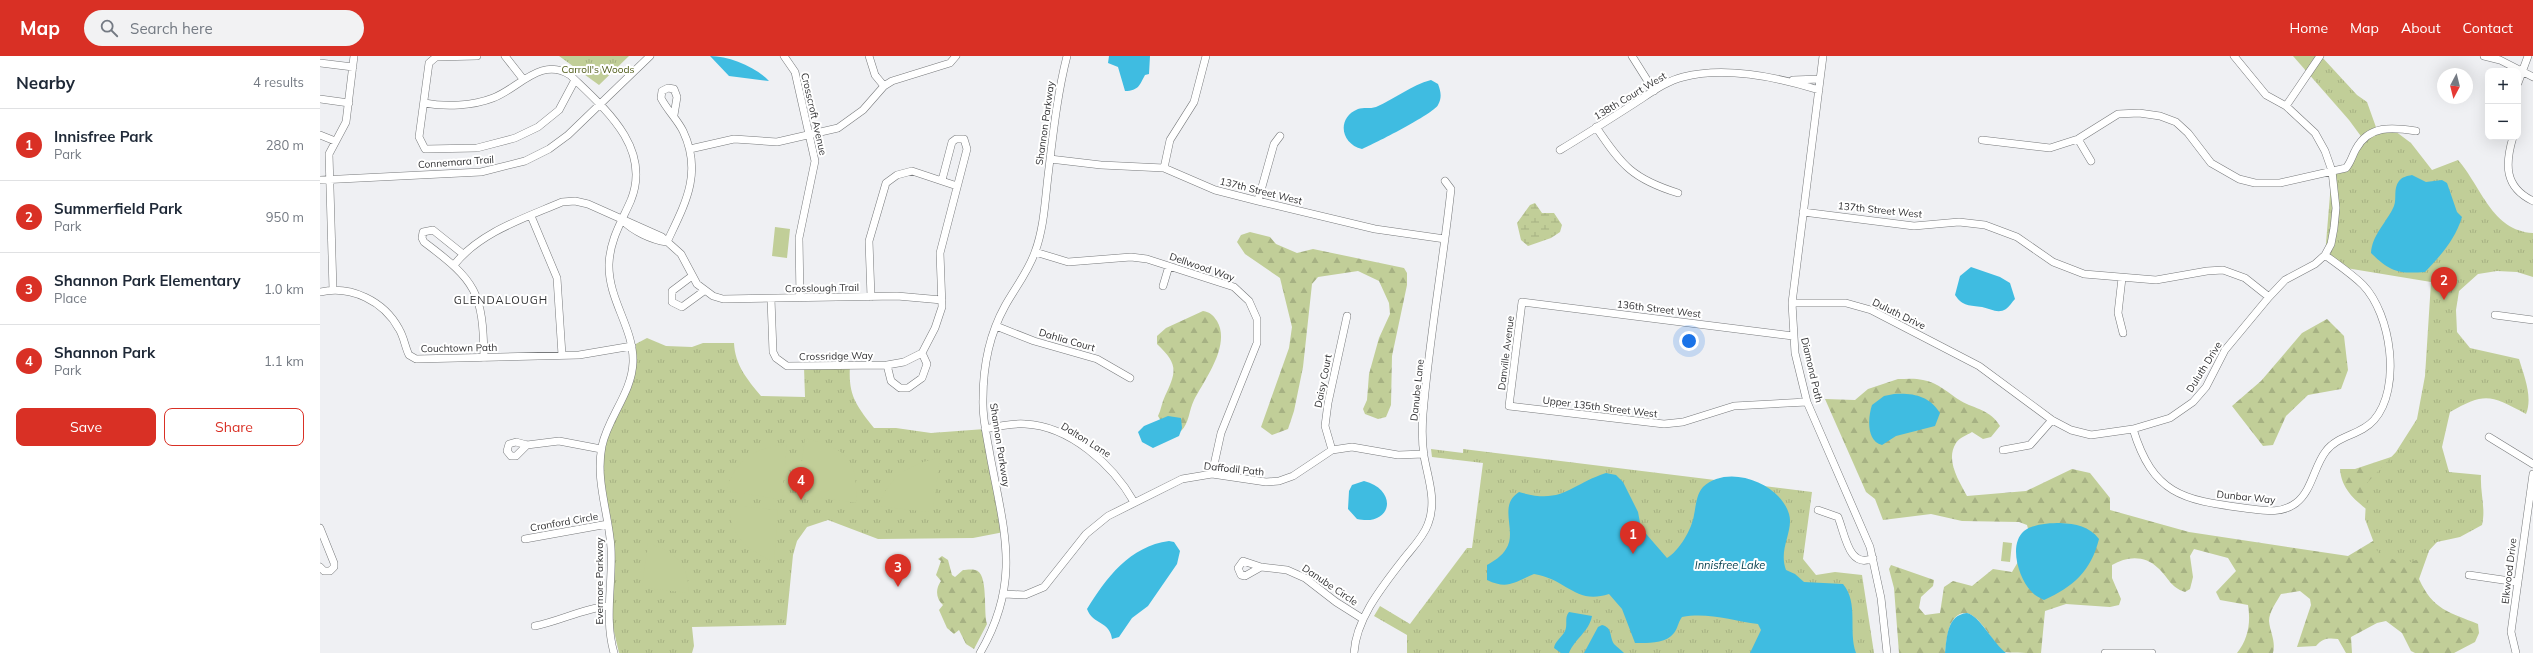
<!DOCTYPE html>
<html lang="en">
<head>
<meta charset="utf-8">
<style>
  body { margin:0; font-family:Mulish,sans-serif; background:#f2f2f3; color:#1f2937 }
  .controls { position:absolute; right:12px; top:12px; display:grid; overflow:hidden; border-radius:8px; box-shadow:0 4px 16px #0002 }
  .controls button { width:36px; height:36px; display:grid; place-items:center; padding:0; border:0; border-bottom:1px solid #e0e1e3; background:#fff; color:#1f2937; font:20px sans-serif }
  .compass { position:absolute; left:2117px; top:12px; width:36px; height:36px; border-radius:50%; background:#fff; box-shadow:0 4px 16px #0002; rotate:187deg }
  .you { position:absolute; left:1369px; top:285px; width:14px; height:14px; margin:-10px; border:3px solid #fff; border-radius:50%; background:#1a73e8; box-shadow:0 0 0 6px #1a73e833 }
  .badge { display:grid; place-items:center; width:26px; height:26px; border-radius:50%; background:#d93025; color:#fff; font-size:13px; font-weight:700 }
  .pin { position:absolute; translate:-50% -33px; filter:drop-shadow(0 1px 2px #0008) }
  .pin::after { content:''; position:absolute; top:21px; width:14px; height:12px; background:inherit; clip-path:polygon(0 0,100% 0,50% 100%) }
  .list { margin:0; padding:0; list-style:none }
  h2 { display:flex; justify-content:space-between; align-items:center; height:52px; margin:0; padding:0 16px; font-size:17px }
  h2 small { font-size:13px; font-weight:400; color:#747a83 }
  .list li { display:grid; grid-template-columns:26px 1fr auto; gap:12px; align-items:center; box-sizing:border-box; height:72px; padding:0 16px; border-top:1px solid #e0e1e3 }
  .list b { display:block; font-size:15px; white-space:nowrap }
  .list p { margin:0; font-size:13px; white-space:nowrap; color:#747a83 }
  .list em { font-size:13px; font-style:normal; color:#747a83 }
  .actions { display:flex; gap:8px; padding:12px 16px }
  .actions a { flex:1; padding:9px 0; border:1px solid #d93025; border-radius:8px; text-align:center; font-size:14px; color:#d93025 }
  .actions .main { background:#d93025; color:#fff }
  .icon { flex:none; width:22px; height:22px; fill:none; stroke:currentColor; stroke-width:2; stroke-linecap:round; stroke-linejoin:round }
  .map { position:relative; flex:none; width:2213px; height:597px; overflow:hidden }
  header { display:flex; align-items:center; gap:24px; box-sizing:border-box; height:56px; padding:0 20px; background:#d93025; color:#fff }
  header strong { font-size:19px }
  nav { display:flex; gap:22px; margin-inline-start:auto; font-size:14px }
  .search { width:280px; height:36px; background:#f2f2f3; display:flex; align-items:center; gap:10px; box-sizing:border-box; padding:0 14px; border-radius:22px; color:#747a83; font-size:15px }
  main { display:flex }
  aside { flex:1; background:#fff }
  .map>svg:first-child { display:block }
  .forest { fill:url(#forest-firs) }
  .wetland { fill:url(#wetland-marsh) }
  .park { fill:url(#park-tufts) }
  .garden { fill:#c1ce98 }
  .water { fill:#3fbce1 }
  .lines { fill:none; stroke-linecap:round; stroke-linejoin:round }
  .minor-casing { stroke:#77797b; stroke-width:8 }
  .minor { stroke:#fff; stroke-width:7 }
  .labels { text-anchor:middle; dominant-baseline:central; stroke-width:4; stroke-linejoin:round; paint-order:stroke }
  .park-label { font-size:10px; fill:#4e5a17; stroke:#fff }
  .street-label { font-size:10px; fill:#303032; stroke:#fff }
  .neighbourhood-label { font-size:11px; letter-spacing:1px; fill:#303032; stroke:#fff }
  .water-label { font-size:11px; font-style:italic; fill:#013b4a; stroke:#fff }
</style>
</head>
<body>
<header>
<strong>Map</strong>
<div class="search"><svg class="icon" aria-label="search" viewBox="0 0 24 24"><circle cx="10" cy="10" r="6"/><path d="M15 15l6 6"/></svg>Search here</div>
<nav><a>Home</a><a>Map</a><a>About</a><a>Contact</a></nav>
</header>
<main>
<aside>
<h2>Nearby<small>4 results</small></h2>
<ul class="list">
<li><span class="badge">1</span><div><b>Innisfree Park</b><p>Park</p></div><em>280 m</em></li>
<li><span class="badge">2</span><div><b>Summerfield Park</b><p>Park</p></div><em>950 m</em></li>
<li><span class="badge">3</span><div><b>Shannon Park Elementary</b><p>Place</p></div><em>1.0 km</em></li>
<li><span class="badge">4</span><div><b>Shannon Park</b><p>Park</p></div><em>1.1 km</em></li>
</ul>
<div class="actions"><a class="main">Save</a><a>Share</a></div>
</aside>
<div class="map">
<svg width="2213" height="597" viewBox="0 0 2213 597">
  <defs>
    <pattern id="forest-firs" width="22" height="20" patternUnits="userSpaceOnUse"><rect width="22" height="20" fill="#c1ce98"/><path d="M5 1l3.5 6h-7zM16 11l3.5 6h-7z" fill="#a6b183"/></pattern>
    <pattern id="wetland-marsh" width="20" height="14" patternUnits="userSpaceOnUse"><rect width="20" height="14" fill="#c1ce98"/><path d="M1 5h8M5 5V1M11 12h8M15 12V8" fill="none" stroke="#a6b183"/></pattern>
    <pattern id="park-tufts" width="24" height="20" patternUnits="userSpaceOnUse"><rect width="24" height="20" fill="#c1ce98"/><path d="M3 7l-1-3M5 7V3M7 7l1-3M15 17l-1-3M17 17v-4M19 17l1-3" fill="none" stroke="#a6b183"/></pattern>
  </defs>
  <rect width="100%" height="100%" fill="#eff0f3"/>
  <!-- forest -->
  <path class="forest" d="M930,176L950,181L956,188L977,197L993,193L1084,212L1087,217V229L1072,300L1071,349L1066,361L1058,363L1045,358L1043,353L1047,344L1049,318L1059,282L1070,258L1069,247L1059,225L1038,215L998,221L992,228L983,311L974,355L968,373L952,379L941,371L969,292L972,271L960,222L925,198L917,186L921,179Z
    M883,255C890,256 893,259 897,265C911,289 885,323 874,344C869,354 869,368 861,375L844,370L838,360C841,354 842,346 845,340C857,315 858,308 837,288V280L846,272Z
    M2007,263L2024,280L2028,314L2021,333L1988,339L1966,360L1953,389L1943,390L1912,350L1941,325L1982,277Z
    M1578,323C1586,323 1595,322 1603,324C1618,326 1629,338 1641,345C1655,353 1671,354 1680,370L1671,381L1663,383L1652,376C1647,379 1639,382 1636,387C1625,404 1639,425 1647,440L1706,435L1752,413L1770,417L1790,442V454L1869,476L2028,500L2053,485L2059,463C2041,448 2022,438 2020,413H2035L2089,395L2115,478L2099,523C2113,554 2129,556 2158,568L2159,577L2155,586L2134,597H2095L2091,595L2082,577L2066,565L2057,567L2031,581L2032,597H2026L2018,583C2008,582 2003,582 1996,590L1977,591L1991,549L1990,543L1980,535L1961,538C1957,545 1949,556 1949,565C1950,576 1956,585 1953,597H1917C1928,583 1931,567 1928,549L1900,544L1896,536L1916,515L1908,502L1874,493L1870,500L1873,521L1870,533L1865,536C1850,531 1849,522 1838,512C1825,499 1807,500 1792,509V522L1801,543L1799,549L1790,551L1746,548L1725,555L1721,597C1712,597 1692,597 1684,596C1671,587 1658,551 1640,558C1627,564 1627,585 1625,597H1579L1574,532L1569,513L1571,509L1614,524L1613,530L1601,541L1599,552L1605,559L1620,557L1624,531L1633,525L1652,530L1673,513L1692,516L1711,484L1707,469L1699,466L1642,465L1611,458L1563,464L1555,443L1546,436L1505,343L1535,344L1548,333Z
    M622,500L628,504L632,519L635,521L643,514C646,514 651,513 655,514C669,516 663,557 667,568L654,593L646,588L639,574L634,578L627,572L619,554L623,549C616,543 615,533 621,525L616,519L621,505L618,503Z"/>
  <!-- wetland -->
  <path class="wetland" d="M1215,147L1222,157H1234L1242,169L1240,176L1231,182L1208,190L1201,184L1197,167L1210,149Z"/>
  <!-- park -->
  <path class="park" d="M239,0H309L279,29Z
    M1973,0H2001L2037,39L2047,46L2057,74L2071,72L2091,87L2112,114L2138,104C2161,130 2172,175 2213,177V221L2197,216L2177,215L2158,218L2139,235L2136,254L2137,276L2150,292L2199,303C2204,320 2213,341 2206,358C2170,339 2166,336 2130,356L2122,391L2129,416L2161,419C2160,437 2166,452 2162,469L2140,481L2117,486L2101,503L2082,508L2057,495L2045,463L2047,427L2076,396L2097,363L2105,320L2111,226L2020,211L2005,199L2012,115L2026,112L2043,83L2029,64Z
    M327,282L346,290L372,291L383,287H414C415,309 427,323 441,340L485,341L484,311L530,310C528,339 536,349 554,372H576L611,377L665,373L684,476L653,482L558,483L508,464L487,471L477,485L473,499L466,569L372,571L374,590L372,597H299L288,550L291,505L281,393L310,325L312,290Z
    M1111,393L1143,397V393L1492,436L1483,503L1496,519L1515,516L1542,519L1554,597H1087V579L1054,560L1060,550L1090,568L1147,492H1152L1163,407L1112,401Z"/>
  <!-- garden -->
  <path class="garden" d="M455,171L470,173L467,202L452,200Z
    M485,382C529,395 536,400 537,447L480,439L478,437Z
    M467,388L462,441L458,443L406,435C417,401 433,393 467,388Z
    M620,401L613,454L609,456L558,450C572,418 587,410 620,401Z
    M408,449L458,454L454,506C425,492 413,483 408,449Z
    M1683,486L1692,487L1690,506L1681,505Z
    M328,487C356,496 368,507 369,537L325,532L322,530Z"/>
  <!-- water -->
  <path class="water" d="M390,0C409,0 436,11 449,25L409,20Z
    M789,0H830L829,18L825,19C820,28 819,35 805,35L798,11L788,7Z
    M1111,24L1118,28C1121,36 1122,42 1118,49C1113,58 1054,88 1042,93C1021,88 1016,62 1038,53C1043,51 1050,53 1056,51C1075,43 1091,29 1111,24Z
    M2092,119L2106,126L2122,124L2127,127L2137,156L2142,161C2135,184 2121,199 2105,216C2079,218 2070,216 2051,197C2052,179 2067,166 2074,150C2077,142 2073,133 2079,125C2082,121 2087,120 2092,119Z
    M1651,211L1680,221L1690,227L1695,243C1692,246 1689,251 1686,253C1678,258 1671,253 1662,251C1650,249 1643,251 1635,239L1640,220Z
    M1574,338C1594,337 1609,340 1620,357L1615,370L1576,380L1562,389C1546,385 1548,361 1552,349L1564,340Z
    M848,360L861,362L862,372L859,380L833,392L822,386L818,376L824,370Z
    M1286,417L1296,419L1303,426L1318,456L1321,472L1347,502C1359,495 1372,473 1374,459C1376,450 1376,439 1383,431C1408,407 1460,427 1469,458C1474,475 1458,493 1466,514L1475,518L1484,526L1523,528C1539,547 1528,575 1536,597H1430L1441,574L1438,568C1413,565 1388,556 1362,561C1358,566 1358,572 1354,577C1346,588 1327,587 1315,587L1302,553L1289,538C1255,549 1247,523 1214,518C1195,526 1188,534 1167,524V509C1174,505 1182,500 1186,493C1198,475 1177,450 1199,436C1243,449 1249,429 1286,417Z
    M1044,425C1079,434 1072,471 1037,463L1028,453L1029,435L1032,429Z
    M1740,467C1756,468 1769,470 1779,483C1771,515 1753,531 1724,544C1720,542 1714,539 1711,535C1699,523 1688,489 1704,475C1713,468 1729,467 1740,467Z
    M849,485L854,486L860,495L857,508L828,550L812,562L799,581L792,583C790,565 773,569 767,553C786,522 810,490 849,485Z
    M1249,556L1272,560C1269,576 1255,582 1249,597H1241L1234,592C1235,585 1242,581 1245,575C1248,568 1244,562 1249,556Z
    M1647,557C1659,559 1674,588 1686,597H1625C1627,581 1627,559 1647,557Z
    M1282,569C1293,572 1289,580 1294,588C1297,591 1301,594 1304,597H1264L1278,571Z"/>
  <g class="lines">
    <!-- minor casing -->
    <g class="minor-casing">
      <path id="minor" d="M157,0L116,1L109,7L99,81L105,93L157,92L195,82L218,71L239,54L255,24
        M185,0L203,23
        M464,0L475,16L495,105L479,182L480,242
        M549,0L555,19L564,30
        M1312,0L1334,35
        M1503,0L1472,247L1475,297L1487,346L1550,491L1561,542L1567,597
        M2164,0L2180,4L2213,21
        M0,7L33,11
        M1473,24L1500,23
        M2198,27L2208,0
        M0,43L29,47
        M104,47C126,51 152,50 173,42C198,33 221,0 250,19C284,52 332,91 311,144C302,165 290,183 289,208C288,244 314,272 313,306C312,337 288,361 282,390C275,425 289,458 291,492C293,527 284,562 294,597
        M1966,50L2000,0
        M1276,71C1302,110 1313,123 1358,137
        M0,79L15,85
        M2193,81C2185,108 2184,131 2213,145
        M1758,83L1771,105
        M1662,84L1730,92L1758,83L1798,58L1819,57L1840,60L1856,66L1868,77L1891,107L1919,123L1935,127H1960L2026,112C2031,106 2032,100 2036,93C2049,69 2072,71 2096,75
        M370,93L414,83L457,86L518,72L543,54L564,30L572,25L630,7L636,0
        M1240,94C1265,79 1290,63 1315,47C1329,38 1346,25 1363,21C1406,10 1457,21 1499,34
        M730,103L781,109L844,112L895,134L938,145L1055,173L1125,183
        M844,112L850,84L874,46L886,0
        M0,124L161,116L205,105L229,93L248,79L330,0
        M938,145L954,88L960,80
        M1483,156L1594,170L1639,166L1665,169L1697,181L1733,206L1764,218L1836,224L1887,215L1903,214L1925,222L1949,241
        M211,160L237,222L242,299
        M302,164C313,175 331,184 347,186
        M347,186C365,148 383,117 363,75C357,63 347,54 341,42L342,35L348,32L354,33L357,41L354,59
        M715,196L748,206L811,201L827,203L914,231L929,245L937,263V287L901,377L892,418
        M143,198L113,174L103,176L102,182L104,186C156,225 163,236 164,302
        M134,209C160,176 205,162 242,146L255,145L268,148L342,181L361,198L377,228L393,240L403,243L577,240L622,244
        M372,220L352,235V246L362,251L384,235
        M1802,222L1798,257L1803,277
        M843,230L849,210
        M13,234L9,98L26,66L34,0
        M0,236C31,229 64,245 79,273C84,281 85,291 89,299L96,303L259,299L312,290
        M551,241L549,185L566,127L577,119L592,115L637,130
        M451,243L453,296L456,302L467,310L567,309L584,306L602,297L615,272L622,251L620,197L647,93L644,83H636L632,86L622,124
        M1472,247H1526L1551,254L1659,310L1732,364L1751,374L1771,379L1813,373L1850,362L1873,346L1886,331L1905,294L1949,241L1965,224L1995,208L2005,199L2011,188L2014,172L2016,152L2012,115L2005,95L1995,77L1966,50L1946,39L1914,0
        M2175,259L2213,264
        M676,270L714,285L777,303L810,322
        M1473,280L1202,246L1189,350L1344,368L1363,366L1414,350L1487,346
        M567,309L571,325L580,332H588L602,322L607,308L602,297
        M665,373C678,370 692,367 705,368C750,370 793,409 814,446
        M1813,373C1833,438 1862,444 1924,452C1942,454 1960,459 1976,447C1992,435 1994,410 2006,395C2018,379 2041,379 2054,364C2082,332 2071,258 2043,229C2032,218 2017,208 2005,199
        M2169,381L2213,408
        M207,389L196,400H191L187,395L189,388L196,386L207,389L239,385L281,393
        M1012,394L1005,370L1008,347L1027,260
        M1683,394L1710,389L1732,364
        M1498,454L1518,461C1525,478 1529,514 1553,502
        M0,472L14,507V511L10,515H4L0,511
        M205,483L288,468
        M941,511L923,505L918,512L921,519L925,520L941,511L967,514L985,522L1016,546L1043,563
        M2149,519L2197,526
        M685,538L705,539L724,531L766,478L788,460L862,423L892,418L946,426L959,425L973,420L1012,394L1032,391L1078,399L1104,398
        M215,570C240,565 262,553 288,550
        M660,597C702,525 684,475 670,399C667,381 662,362 663,343C663,311 669,279 685,250C695,232 708,216 715,196C724,172 725,145 728,120C733,79 737,39 747,0
        M1034,597C1036,563 1062,531 1082,505C1091,493 1103,482 1108,468C1117,445 1108,423 1104,400C1102,387 1102,371 1103,358C1109,283 1123,208 1131,133L1125,125
        M1785,597H1832
        M2196,597L2191,576L2213,418"/>
    </g>
    <!-- minor -->
    <use href="#minor" class="minor"/>
  </g>
  <g class="labels">
    <!-- park labels -->
    <g class="park-label">
      <text x="278" y="13">Carroll's Woods</text>
    </g>
    <!-- street labels -->
    <g class="street-label">
      <text transform="translate(1310 40) rotate(-31)">138th Court West</text>
      <text transform="translate(494 58) rotate(77)">Crosscroft Avenue</text>
      <text transform="translate(725 67) rotate(-82)">Shannon Parkway</text>
      <text transform="translate(136 106) rotate(-4)">Connemara Trail</text>
      <text transform="translate(941 135) rotate(14)">137th Street West</text>
      <text transform="translate(1560 154) rotate(6)">137th Street West</text>
      <text transform="translate(882 211) rotate(19)">Dellwood Way</text>
      <text transform="translate(502 232) rotate(-1)">Crosslough Trail</text>
      <text transform="translate(1339 253) rotate(7)">136th Street West</text>
      <text transform="translate(1579 258) rotate(26)">Duluth Drive</text>
      <text transform="translate(747 284) rotate(16)">Dahlia Court</text>
      <text transform="translate(139 292) rotate(-1)">Couchtown Path</text>
      <text transform="translate(1186 297) rotate(-83)">Danville Avenue</text>
      <text transform="translate(516 300) rotate(-1)">Crossridge Way</text>
      <text transform="translate(1884 311) rotate(-58)">Duluth Drive</text>
      <text transform="translate(1492 314) rotate(77)">Diamond Path</text>
      <text transform="translate(1003 325) rotate(-79)">Daisy Court</text>
      <text transform="translate(1097 334) rotate(-84)">Danube Lane</text>
      <text transform="translate(1280 351) rotate(7)">Upper 135th Street West</text>
      <text transform="translate(766 384) rotate(32)">Dalton Lane</text>
      <text transform="translate(680 389) rotate(81)">Shannon Parkway</text>
      <text transform="translate(914 413) rotate(6)">Daffodil Path</text>
      <text transform="translate(1926 441) rotate(6)">Dunbar Way</text>
      <text transform="translate(244 466) rotate(-10)">Cranford Circle</text>
      <text transform="translate(2189 515) rotate(-83)">Elkwood Drive</text>
      <text transform="translate(279 525) rotate(-90)">Evermore Parkway</text>
      <text transform="translate(1010 529) rotate(34)">Danube Circle</text>
    </g>
    <!-- neighbourhood labels -->
    <g class="neighbourhood-label">
      <text x="181" y="244">GLENDALOUGH</text>
    </g>
    <!-- water labels -->
    <g class="water-label">
      <text x="1410" y="509">Innisfree Lake</text>
    </g>
  </g>
</svg>
<div class="controls">
<button>+</button>
<button>−</button>
</div>
<svg class="compass" viewBox="-18 -18 36 36"><path d="M0-13l5 13h-10z" fill="#e53935"/><path d="M0 13l5-13h-10z" fill="#747a83"/></svg>
<div class="you"></div>
<div class="pin badge" style="left:1313px;top:498px">1</div>
<div class="pin badge" style="left:2124px;top:244px">2</div>
<div class="pin badge" style="left:578px;top:531px">3</div>
<div class="pin badge" style="left:481px;top:444px">4</div>
</div>
</main>
</body>
</html>
